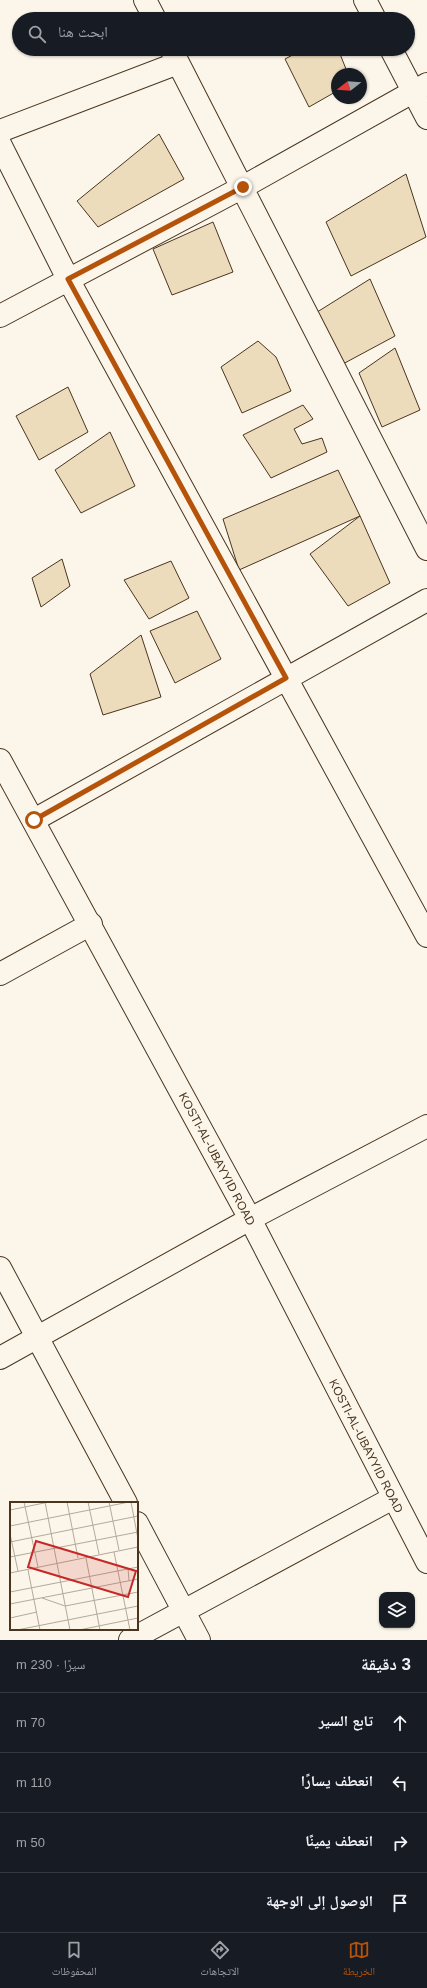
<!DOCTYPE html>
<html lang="ar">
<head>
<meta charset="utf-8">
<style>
  body { margin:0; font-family:Arial,"Noto Naskh Arabic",sans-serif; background:#20242c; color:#f1f3f6; direction:rtl }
  .controls { position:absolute; right:12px; bottom:12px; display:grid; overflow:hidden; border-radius:8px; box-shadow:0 1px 3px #0004 }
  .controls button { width:36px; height:36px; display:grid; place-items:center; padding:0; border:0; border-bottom:1px solid #363941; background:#171b24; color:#f1f3f6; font:20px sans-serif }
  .compass { position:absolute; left:331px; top:68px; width:36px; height:36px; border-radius:50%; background:#171b24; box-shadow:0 1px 3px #0004; rotate:253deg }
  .stop { position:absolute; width:12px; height:12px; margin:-9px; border:3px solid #b45309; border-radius:50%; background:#fff }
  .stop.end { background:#b45309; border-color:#fff; box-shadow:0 1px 4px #0008 }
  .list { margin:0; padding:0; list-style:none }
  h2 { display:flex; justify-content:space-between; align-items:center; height:52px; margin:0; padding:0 16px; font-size:17px }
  h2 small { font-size:13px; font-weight:400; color:#9ea1a6 }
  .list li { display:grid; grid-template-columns:26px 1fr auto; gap:12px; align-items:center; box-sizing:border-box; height:60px; padding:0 16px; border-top:1px solid #363941 }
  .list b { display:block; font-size:15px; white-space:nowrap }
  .list em { font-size:13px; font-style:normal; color:#9ea1a6 }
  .icon { flex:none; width:22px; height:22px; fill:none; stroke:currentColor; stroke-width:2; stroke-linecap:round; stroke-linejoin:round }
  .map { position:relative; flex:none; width:427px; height:1640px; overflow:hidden; direction:ltr }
  .search { position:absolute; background:#171b24; box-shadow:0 1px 3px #0004; left:12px; right:12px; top:12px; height:44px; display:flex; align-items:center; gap:10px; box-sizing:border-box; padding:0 14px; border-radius:22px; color:#9ea1a6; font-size:15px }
  .sheet { height:292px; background:#171b24 }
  nav { display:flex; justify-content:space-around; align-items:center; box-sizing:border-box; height:56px; border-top:1px solid #363941; background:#171b24; font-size:11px; color:#9ea1a6 }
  nav a { display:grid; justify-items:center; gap:2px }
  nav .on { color:#b45309 }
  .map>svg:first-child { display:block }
  .building { fill:#ecdcbc; stroke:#4a3520 }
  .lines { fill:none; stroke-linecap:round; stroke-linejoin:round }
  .minor-casing { stroke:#4a3520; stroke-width:24 }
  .tertiary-casing { stroke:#4a3520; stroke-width:24 }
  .trunk-casing { stroke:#4a3520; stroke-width:24 }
  .minor { stroke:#fbf6e9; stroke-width:22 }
  .tertiary { stroke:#fbf6e9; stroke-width:22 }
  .trunk { stroke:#fbf6e9; stroke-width:22 }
  .route { stroke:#b45309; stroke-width:5 }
  .labels { text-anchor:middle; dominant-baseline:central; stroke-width:3; stroke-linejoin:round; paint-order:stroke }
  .street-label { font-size:12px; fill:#4a3520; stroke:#fbf6e9 }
  .inset-road { fill:none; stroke:#b4a999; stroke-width:1 }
  .view { fill:#c62828; fill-opacity:0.15; stroke:#c62828; stroke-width:2 }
  .inset-edge { fill:none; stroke:#4a3520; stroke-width:2 }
</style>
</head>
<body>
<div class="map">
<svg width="427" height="1640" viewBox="0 0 427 1640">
  <rect width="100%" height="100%" fill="#fbf6e9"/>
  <!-- building -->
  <path class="building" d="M304,49H338L348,74H337V91L309,107L285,59Z
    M159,134L184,179L98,227L77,201Z
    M406,174L426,237L351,276L326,222Z
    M213,222L233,272L172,295L153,249Z
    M370,279L395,336L341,365L314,314Z
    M258,341L276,357L291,391L242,413L221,367Z
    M395,348L420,410L382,427L359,373Z
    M68,387L88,432L39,460L16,416Z
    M303,405L313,419L294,429L302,444L322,438L327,452L271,478L243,435Z
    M110,432L135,486L81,513L55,470Z
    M338,470L360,516L239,570L223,519Z
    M360,516L390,583L348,606L310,554Z
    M62,559L70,586L41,607L32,578Z
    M171,561L189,598L149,619L124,580Z
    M197,611L221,659L175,683L150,631Z
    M141,635L161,697L103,715L90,674Z"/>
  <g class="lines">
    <!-- minor casing -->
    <g class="minor-casing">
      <path id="minor" d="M145,0L155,19
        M365,0L375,19
        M171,49L427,549
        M391,49L427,118
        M0,131L178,63
        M0,144L68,279L427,936
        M0,316L243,187L427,84
        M34,820L427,600
        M0,974L91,924
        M250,1219L427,1126
        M0,1268L126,1503
        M137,1523L199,1640
        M130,1640L393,1498"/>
    </g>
    <!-- tertiary casing -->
    <g class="tertiary-casing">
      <path id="tertiary" d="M0,1358L250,1219"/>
    </g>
    <!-- trunk casing -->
    <g class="trunk-casing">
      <path id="trunk" d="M0,760L250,1219L427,1562"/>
    </g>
    <!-- minor -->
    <use href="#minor" class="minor"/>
    <!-- tertiary -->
    <use href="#tertiary" class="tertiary"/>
    <!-- trunk -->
    <use href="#trunk" class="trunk"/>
  </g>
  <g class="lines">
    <!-- route -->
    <path class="route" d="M34,820L286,678L68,279L243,187"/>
  </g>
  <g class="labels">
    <!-- street labels -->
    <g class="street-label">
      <text transform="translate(217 1159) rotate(62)">KOSTI-AL-UBAYYID ROAD</text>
      <text transform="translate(366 1446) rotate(63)">KOSTI-AL-UBAYYID ROAD</text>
    </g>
  </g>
  <!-- overview -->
  <g transform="translate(10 1502)">
    <rect width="128" height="128" fill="#fbf6e9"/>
    <path class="inset-road" d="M14,0L28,65M35,0L60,128M57,0L68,56M78,0L89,52M99,0L109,48M121,0L128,37M0,8L39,0M0,24L119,0M0,32L8,69M0,40L128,14M104,50L120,128M0,55L128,30M76,56L90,128M118,66L119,79M18,68L30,128M0,71L128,45M0,90L128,65M32,96L55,104L128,90M0,102L128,77M0,116L27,110M7,128L128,104M69,128L128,116"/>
    <path class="view" d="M26,39L126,69L118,95L18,65Z"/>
    <rect width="128" height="128" class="inset-edge"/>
  </g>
</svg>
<div class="controls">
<button><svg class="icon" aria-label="layers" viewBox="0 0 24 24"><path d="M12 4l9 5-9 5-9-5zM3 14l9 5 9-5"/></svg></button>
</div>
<svg class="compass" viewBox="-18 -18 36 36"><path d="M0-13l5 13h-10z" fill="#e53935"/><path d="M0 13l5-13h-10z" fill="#9ea1a6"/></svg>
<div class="stop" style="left:34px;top:820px"></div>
<div class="stop end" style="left:243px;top:187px"></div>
<div class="search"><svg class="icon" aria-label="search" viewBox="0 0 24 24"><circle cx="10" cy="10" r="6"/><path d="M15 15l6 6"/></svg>ابحث هنا</div>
</div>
<section class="sheet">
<h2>3 دقيقة<small>سيرًا · 230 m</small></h2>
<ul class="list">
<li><svg class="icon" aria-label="ahead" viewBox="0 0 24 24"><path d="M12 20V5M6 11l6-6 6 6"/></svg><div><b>تابع السير</b></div><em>70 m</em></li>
<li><svg class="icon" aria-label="left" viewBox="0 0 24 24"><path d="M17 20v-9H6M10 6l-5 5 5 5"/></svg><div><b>انعطف يسارًا</b></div><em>110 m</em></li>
<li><svg class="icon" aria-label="right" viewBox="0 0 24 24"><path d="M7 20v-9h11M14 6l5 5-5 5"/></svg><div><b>انعطف يمينًا</b></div><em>50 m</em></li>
<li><svg class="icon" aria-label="arrive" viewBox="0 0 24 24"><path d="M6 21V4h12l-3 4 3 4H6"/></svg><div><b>الوصول إلى الوجهة</b></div></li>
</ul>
</section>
<nav>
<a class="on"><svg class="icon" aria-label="map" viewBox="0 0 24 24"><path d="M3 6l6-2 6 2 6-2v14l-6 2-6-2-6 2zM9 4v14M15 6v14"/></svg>الخريطة</a>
<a><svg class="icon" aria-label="directions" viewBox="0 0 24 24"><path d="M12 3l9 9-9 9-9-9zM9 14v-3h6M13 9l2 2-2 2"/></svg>الاتجاهات</a>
<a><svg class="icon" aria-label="saved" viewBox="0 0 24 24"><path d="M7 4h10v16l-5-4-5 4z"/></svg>المحفوظات</a>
</nav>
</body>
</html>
